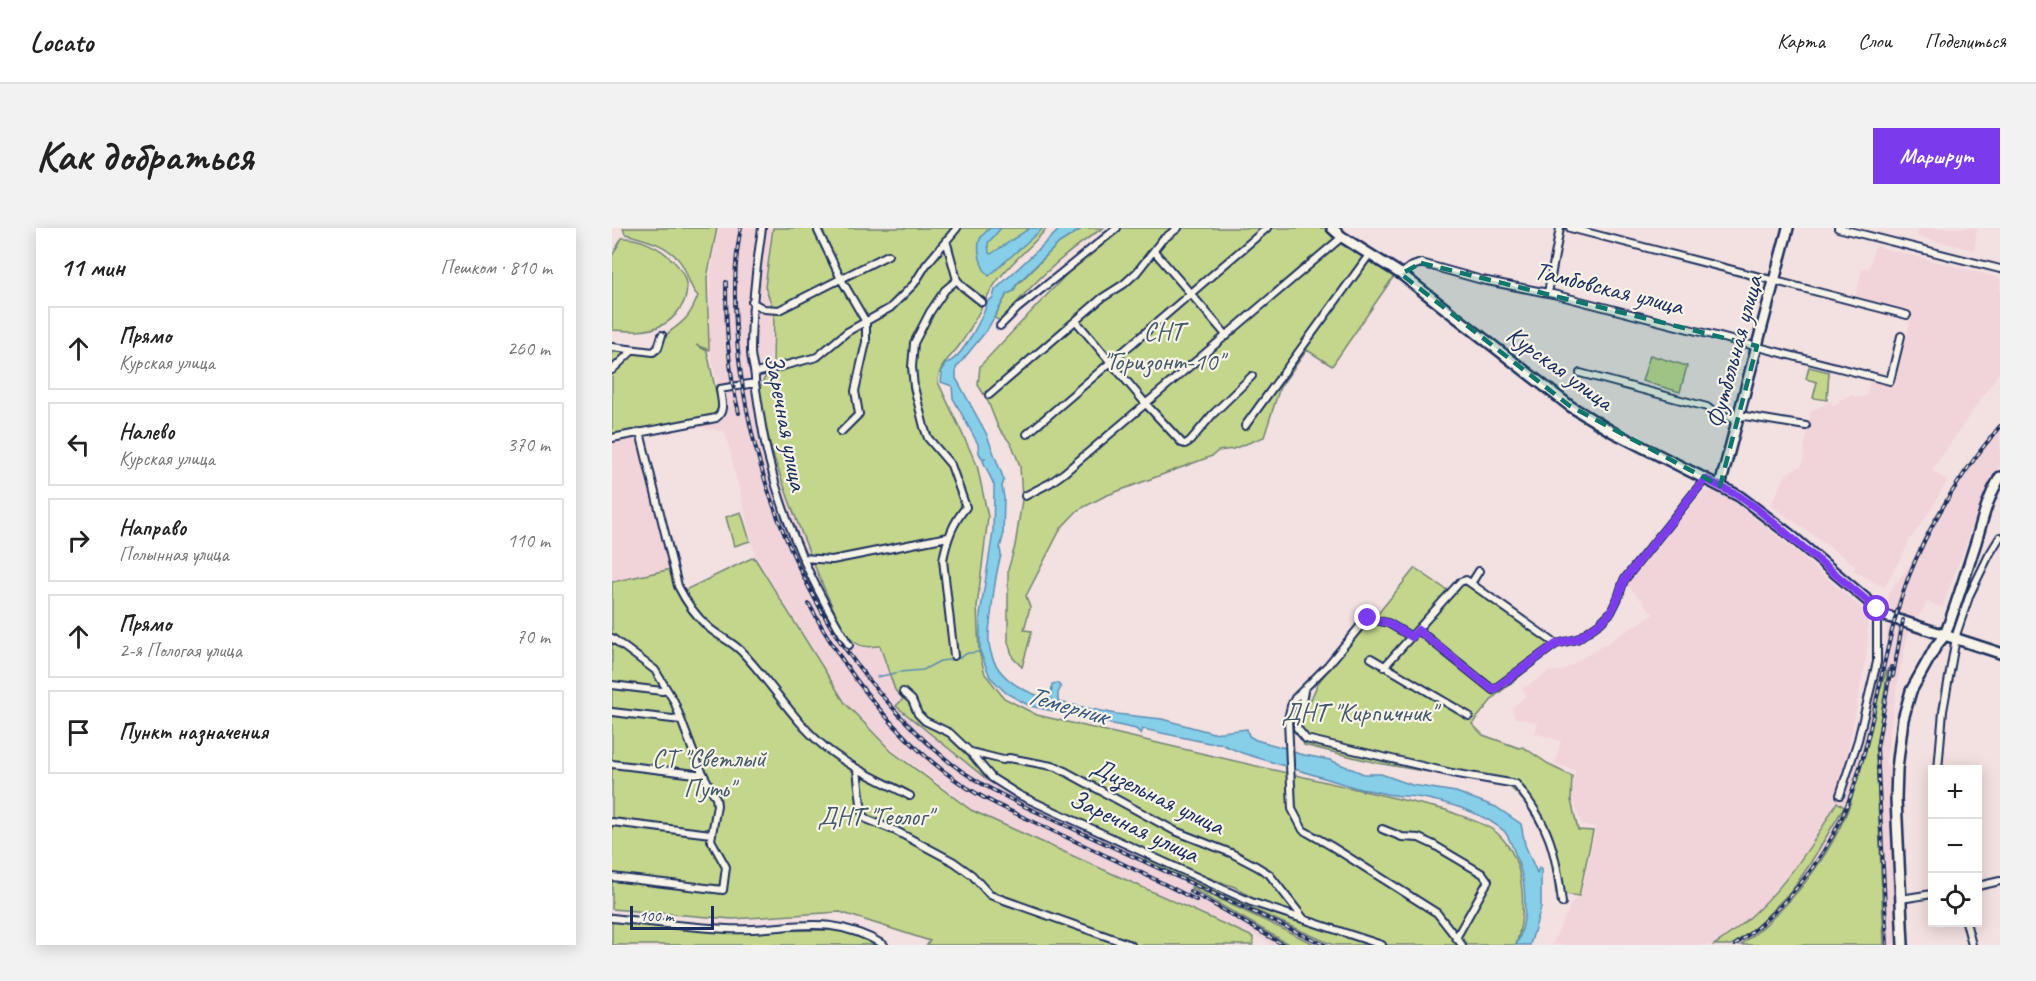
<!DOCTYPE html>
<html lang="ru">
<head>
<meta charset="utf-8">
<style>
  body { margin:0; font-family:Caveat,sans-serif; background:#f2f2f2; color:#222 }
  .controls { position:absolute; right:18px; bottom:18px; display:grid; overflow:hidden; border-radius:0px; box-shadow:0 3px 15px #0003 }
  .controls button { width:54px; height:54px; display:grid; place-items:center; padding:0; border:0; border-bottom:2px solid #e0e0e0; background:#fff; color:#222; font:30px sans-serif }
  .scale { position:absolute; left:18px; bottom:15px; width:84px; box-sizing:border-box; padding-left:6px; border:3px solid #1b2f5e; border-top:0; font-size:16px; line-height:21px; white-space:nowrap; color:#1b2f5e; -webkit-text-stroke:4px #f7f3e8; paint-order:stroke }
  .stop { position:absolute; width:18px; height:18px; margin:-14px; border:4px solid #7c3aed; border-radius:50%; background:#fff }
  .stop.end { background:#7c3aed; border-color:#fff; box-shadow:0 2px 6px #0008 }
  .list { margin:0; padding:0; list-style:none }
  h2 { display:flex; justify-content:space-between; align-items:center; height:78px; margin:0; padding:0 24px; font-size:26px }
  h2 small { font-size:20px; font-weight:400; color:#767676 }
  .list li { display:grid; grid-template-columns:39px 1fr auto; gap:18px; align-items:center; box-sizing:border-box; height:84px; margin:0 12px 12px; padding:0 12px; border:2px solid #e0e0e0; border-radius:0px }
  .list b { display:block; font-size:22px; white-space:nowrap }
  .list p { margin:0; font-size:20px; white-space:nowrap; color:#767676 }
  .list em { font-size:20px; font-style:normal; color:#767676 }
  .icon { flex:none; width:33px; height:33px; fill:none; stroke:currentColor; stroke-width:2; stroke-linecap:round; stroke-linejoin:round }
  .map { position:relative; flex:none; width:1388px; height:717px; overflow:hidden; border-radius:0px }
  header { display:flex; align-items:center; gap:36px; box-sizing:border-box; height:84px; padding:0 30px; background:#fff; border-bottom:2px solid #e0e0e0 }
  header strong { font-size:28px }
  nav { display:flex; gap:33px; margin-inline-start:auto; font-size:21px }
  .intro { display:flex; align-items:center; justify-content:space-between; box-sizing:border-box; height:144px; padding:0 36px }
  h1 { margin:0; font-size:42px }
  .button { padding:15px 27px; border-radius:0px; background:#7c3aed; color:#fff; font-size:21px; font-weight:700 }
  main { display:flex; gap:36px; padding:0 36px }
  aside { flex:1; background:#fff; border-radius:0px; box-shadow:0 3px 15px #0003 }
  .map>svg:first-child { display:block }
  .built { fill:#f1d3da }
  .green { fill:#c4d68b; stroke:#708274; stroke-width:1.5 }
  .water { fill:#87cee9; stroke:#5c8eb1; stroke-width:1.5 }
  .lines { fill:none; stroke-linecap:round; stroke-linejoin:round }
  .stream { stroke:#5c8eb1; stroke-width:1.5 }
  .street-casing { stroke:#1b2f5e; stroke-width:10 }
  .secondary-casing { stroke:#1b2f5e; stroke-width:14 }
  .street { stroke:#f7f3e8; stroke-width:6 }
  .secondary { stroke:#f7f3e8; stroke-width:9 }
  .rail-casing { stroke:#1b2f5e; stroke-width:4 }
  .rail { stroke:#f7f3e8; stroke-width:1.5; stroke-dasharray:4.5; stroke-linecap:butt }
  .route { stroke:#7c3aed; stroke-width:8 }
  .marked { fill:#0f766e; fill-opacity:0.2; stroke:#0f766e; stroke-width:4.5; stroke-dasharray:12 8; stroke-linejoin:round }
  .labels { text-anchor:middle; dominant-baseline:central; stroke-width:4.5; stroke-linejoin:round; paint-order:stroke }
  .street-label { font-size:26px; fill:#1b2f5e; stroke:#f7f3e8 }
  .park-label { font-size:26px; fill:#455969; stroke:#f7f3e8 }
  .water-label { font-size:27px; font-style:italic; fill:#365781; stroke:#f7f3e8 }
</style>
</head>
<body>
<header>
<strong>Locato</strong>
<nav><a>Карта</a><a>Слои</a><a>Поделиться</a></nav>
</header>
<div class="intro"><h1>Как добраться</h1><a class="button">Маршрут</a></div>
<main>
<aside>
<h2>11 мин<small>Пешком · 810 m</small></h2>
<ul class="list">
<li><svg class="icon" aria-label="ahead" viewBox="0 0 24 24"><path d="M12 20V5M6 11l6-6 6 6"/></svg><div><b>Прямо</b><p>Курская улица</p></div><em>260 m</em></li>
<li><svg class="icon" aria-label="left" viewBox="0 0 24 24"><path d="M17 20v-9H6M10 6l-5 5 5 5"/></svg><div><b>Налево</b><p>Курская улица</p></div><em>370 m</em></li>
<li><svg class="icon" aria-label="right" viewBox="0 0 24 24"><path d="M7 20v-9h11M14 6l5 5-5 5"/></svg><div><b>Направо</b><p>Полынная улица</p></div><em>110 m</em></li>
<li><svg class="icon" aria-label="ahead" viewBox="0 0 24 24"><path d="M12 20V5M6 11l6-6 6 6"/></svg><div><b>Прямо</b><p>2-я Пологая улица</p></div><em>70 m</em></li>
<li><svg class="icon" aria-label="arrive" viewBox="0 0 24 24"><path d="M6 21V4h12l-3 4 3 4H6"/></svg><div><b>Пункт назначения</b></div></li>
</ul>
</aside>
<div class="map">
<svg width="1388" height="717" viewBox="0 0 1388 717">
  <rect width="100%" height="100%" fill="#f3e0e0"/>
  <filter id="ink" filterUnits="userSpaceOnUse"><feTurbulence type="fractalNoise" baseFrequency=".0167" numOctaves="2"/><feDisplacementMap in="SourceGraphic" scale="12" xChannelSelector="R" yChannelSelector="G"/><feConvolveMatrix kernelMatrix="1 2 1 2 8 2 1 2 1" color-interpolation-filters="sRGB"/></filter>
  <g filter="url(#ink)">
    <!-- built -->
    <path class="built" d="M107,0H160L152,63L161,85L158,131L144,160L157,224L219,381L238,414L253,420H267L283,464L290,472L286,478L306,497L376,553L416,575L448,584L566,642L623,661L671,690L757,717H656L657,714L360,582L342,566L279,521L233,473L144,329L113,203L83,199L81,190L112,184L97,119L99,42Z
      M1307,0H1365L1362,22L1305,8Z
      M1263,18L1388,50V143L1320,242L1335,253L1316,286L1296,314V317L1272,359L1241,342L1244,338L1159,277L1175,245L1190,238L1199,183L1220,173V179L1228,175L1227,172L1239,167L1247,170L1255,167L1258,153L1283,158L1301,82L1244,69L1250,40L1257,41Z
      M1388,196V238L1371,269L1330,380L1316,374L1296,404L1285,458L1273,536L1281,538L1280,611L1284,701L1287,717H940L959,676L969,667L984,599L970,597L960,569L963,542L943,536L949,513L923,505L926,495L902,489L900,480L915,467L910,461L937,444L950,443L1042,386L1014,355L1026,343L1091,264L1103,263L1119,272L1181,321L1256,386L1255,424L1226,571L1235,560L1274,416L1277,365L1302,331L1337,265Z
      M27,208L60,341L0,354V214Z"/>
    <!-- green -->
    <path class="green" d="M11,0H105L95,50L97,122L84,117L95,123L107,178L105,184L100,187L0,210V120L41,126C46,119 52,107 60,102C74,92 79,86 86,68C77,59 77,49 71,38C59,17 35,12 13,6Z
      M161,0H435C421,17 404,30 390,47C372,67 365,94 349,115C340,129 327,135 326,154L365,237L376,289L365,379L367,423L373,446L392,470L425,487L834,582C848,588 874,595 885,605C914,631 915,682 904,717H721L535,634L533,631V628L653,678L623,659L567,639L450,583L377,553L284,478L291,471L283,462L268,418C258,419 251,420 242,414C222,399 170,254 160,223C154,203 151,181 147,160L161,136L162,83L153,59Z
      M471,0H491C452,25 418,57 389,93L382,90L395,66L402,63L404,58L447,15Z
      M509,0H712L782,48L720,138L695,122L668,159L652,209L621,221L606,223L600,228L493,268L466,282L449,300L414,368L418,379L412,402L420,403L410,439L401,430L396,414V342L403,318L410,272L408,238L400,217L386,199L375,171L366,157L368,138L467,33Z
      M10,10C43,9 94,47 67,82C63,88 57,94 50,97C35,105 16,103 0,102V28Z
      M1038,127L1075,138L1068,164L1030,153Z
      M1197,139L1217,144L1215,172L1201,170L1205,154L1194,151Z
      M129,284L138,313L122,318L114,289Z
      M142,329L233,475L279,523L359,582L641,709V717H315L318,713L228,684L120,691L0,681V354L60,341L67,365Z
      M803,340L838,364L852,349L943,420L882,469L860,496L871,507L907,520L911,519L941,539L960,548L959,572L966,602L981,603L967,668L944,665L938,618L913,574L897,558L765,535L692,517L684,497L693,485L706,455L756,391L760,393Z
      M1276,440L1264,520L1272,717H1129C1177,680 1219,630 1239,573C1244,558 1247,543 1251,528C1259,502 1265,463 1276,440Z
      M1225,574L1232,579L1196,639L1180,662L1144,699L1128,712L1119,717H1102C1156,682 1194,630 1225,574Z
      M580,658L704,717H678L579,660Z
      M0,693L120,703L225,702L270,717H0Z"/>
    <!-- water -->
    <path class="water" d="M378,0H389L376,15L377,25L379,26L418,0H431L377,48C369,41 364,21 368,11C370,7 375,3 378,0Z
      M449,0H471L447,15L404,57L402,63L395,66L375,102L344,140V150L374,205L392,252L390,258L392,270L391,309L388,320L389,327C384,344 382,360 380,378C379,393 374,410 379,425C386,451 414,466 439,471L440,456L445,455L449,459L446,465V474L504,486L550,491L601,505L635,501L637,508L644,512L673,520L687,526L718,532L752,546H769L800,557L844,564L884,579L909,596L913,617L925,645L927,640H929V680L918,717H904C914,699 914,678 912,658C911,647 899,610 892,603C871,585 837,575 811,570C798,567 783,569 770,565C762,563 756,562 748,561L630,525L607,515H597L531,501L529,506L524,501L418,478L394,465L378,449L368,423V387L381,304L382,265V257L371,233L373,230H370L367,225L366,216L341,170L340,158L329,154L330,146L329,144L334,135C350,132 371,88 376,73L381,70L383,62Z"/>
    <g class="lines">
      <!-- stream -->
      <path class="stream" d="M265,449L288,444L311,442L328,433L345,431L356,425L368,424"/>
      <!-- street casing -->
      <g class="street-casing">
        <path id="street" d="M150,0C144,41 139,81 139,123C139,134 144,144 143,155C147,179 150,204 156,228C172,295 201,359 237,417
          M958,0L1295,87
          M1226,0L1388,41
          M206,3L229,51L254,94V114L243,163L247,186L229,204
          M334,12L345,52L351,59L370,74
          M542,23L615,108
          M789,46L798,39L809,35L870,52L941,66L1278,153L1289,108
          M936,65L948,0
          M140,74L152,81L167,82L276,27
          M464,93L534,176L570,215L573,216L578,213L600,187L640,148
          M388,98L406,80L505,0
          M0,119L41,124L46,120L50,107
          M0,142L21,122
          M144,145L205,129L235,104L278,80L302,56L314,37L345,0
          M968,145L1095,179C1104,187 1121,192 1133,188L1194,198
          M377,167L490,70L512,56L525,44L550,12L566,0
          M633,198L757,27
          M28,204L66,358C73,372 84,388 96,399C106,408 119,413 129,423C159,454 181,493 214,520C239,540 270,553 298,568
          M415,206L655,0
          M0,210L104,190C114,183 109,172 108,161L143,155
          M413,268L438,255L452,245L730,9
          M191,330L220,332L336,309
          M860,354L867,343
          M806,402L881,462L944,416L965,411L988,395L999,384L1006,370L1012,352L1093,251
          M800,409L776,395L755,390L716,437L683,470L679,478L676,491L680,581L691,602L719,618L825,685L850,717
          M0,410L43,442L62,473L85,534L104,570L105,577L99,612L114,639L111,662L0,649
          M342,428L331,332C335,311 341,295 354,279L339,237L316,210L312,199L302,159L300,139L302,115L318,84L333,62L345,52
          M759,430L857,488
          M772,439L848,354L854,352L944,416
          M0,457L50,463L55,462
          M692,463L685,500L694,511L840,545L904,556C937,597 944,622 950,675
          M291,464L300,472L306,486L313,493L338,505L358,524L380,550L407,567L639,674L770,717
          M0,484L69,492
          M359,524L391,532L397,530L445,539L563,603L619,625L644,638L657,646L692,691
          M0,536L92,547
          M245,542L250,584L254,591L284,603L342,634L360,647L378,667L519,717
          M1326,542L1331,483L1345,404L1358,366L1377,327L1388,309
          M1228,567L1246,512L1265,434V381
          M0,594L99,606
          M770,601L790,609L807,610L822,617L871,646L876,653L844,710
          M1366,658L1388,653
          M1289,671L1320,666
          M0,690C38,694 77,699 115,701C177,704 213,682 272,717
          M1354,694L1360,717"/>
      </g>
      <!-- secondary casing -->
      <g class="secondary-casing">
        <path id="secondary" d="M720,0L730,9L789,46L958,178L999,203L1127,268L1176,305L1274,388L1388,425
          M1108,258L1176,0
          M1291,717L1284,571L1285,541L1291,491L1299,463L1324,418L1333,407C1344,377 1354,345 1364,314C1371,290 1375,271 1388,249"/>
      </g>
      <!-- street -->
      <use href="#street" class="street"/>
      <!-- secondary -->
      <use href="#secondary" class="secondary"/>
      <!-- rail casing -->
      <g class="rail-casing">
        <path id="rail" d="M129,0C122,33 122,66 124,99C131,206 166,313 222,404C248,445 292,496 329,527C354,549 384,564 414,579L713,717
          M114,54C114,98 116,142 127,185
          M197,376C232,443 285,512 348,555C377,575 410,588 441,603C489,625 537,648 584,672
          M1281,448L1291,392
          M578,663L672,717
          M1123,717C1168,684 1207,640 1230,589C1263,515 1267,430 1295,353C1316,297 1350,244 1388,198
          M1275,717L1265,520L1279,439"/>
      </g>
      <!-- rail -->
      <use href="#rail" class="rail"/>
    </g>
  </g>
  <g class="lines" filter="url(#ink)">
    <!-- route -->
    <path class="route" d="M756,390L776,395L800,409L806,402L881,462L944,416L965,411L988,395L999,384L1006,370L1012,352L1093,251L1127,268L1144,280L1265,381"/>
  </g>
  <!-- marked area -->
  <path class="marked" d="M809,35L1145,118L1108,258L958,178L789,46Z"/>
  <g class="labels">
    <!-- street labels -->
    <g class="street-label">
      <text transform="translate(997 60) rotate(14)">Тамбовская улица</text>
      <text transform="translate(1122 124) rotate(-75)">Футбольная улица</text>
      <text transform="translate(948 140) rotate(36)">Курская улица</text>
      <text transform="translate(174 194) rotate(79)">Заречная улица</text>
      <text transform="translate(546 568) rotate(26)">Дизельная улица</text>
      <text transform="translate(522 598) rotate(25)">Заречная улица</text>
    </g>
    <!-- park labels -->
    <g class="park-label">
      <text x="551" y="103">СНТ<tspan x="551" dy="30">"Горизонт-10"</tspan></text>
      <text x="747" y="484">ДНТ "Кирпичник"</text>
      <text x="97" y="530">СТ "Светлый<tspan x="97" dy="30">Путь"</tspan></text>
      <text x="263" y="588">ДНТ "Геолог"</text>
    </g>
    <!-- water labels -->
    <g class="water-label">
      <text transform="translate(455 477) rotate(16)">Темерник</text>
    </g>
  </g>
</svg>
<div class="controls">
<button>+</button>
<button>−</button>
<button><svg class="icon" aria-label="locate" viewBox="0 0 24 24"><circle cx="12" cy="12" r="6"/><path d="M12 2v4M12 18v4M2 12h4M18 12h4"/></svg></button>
</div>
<div class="scale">100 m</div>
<div class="stop" style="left:1265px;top:381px"></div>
<div class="stop end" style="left:756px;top:390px"></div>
</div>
</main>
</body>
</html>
